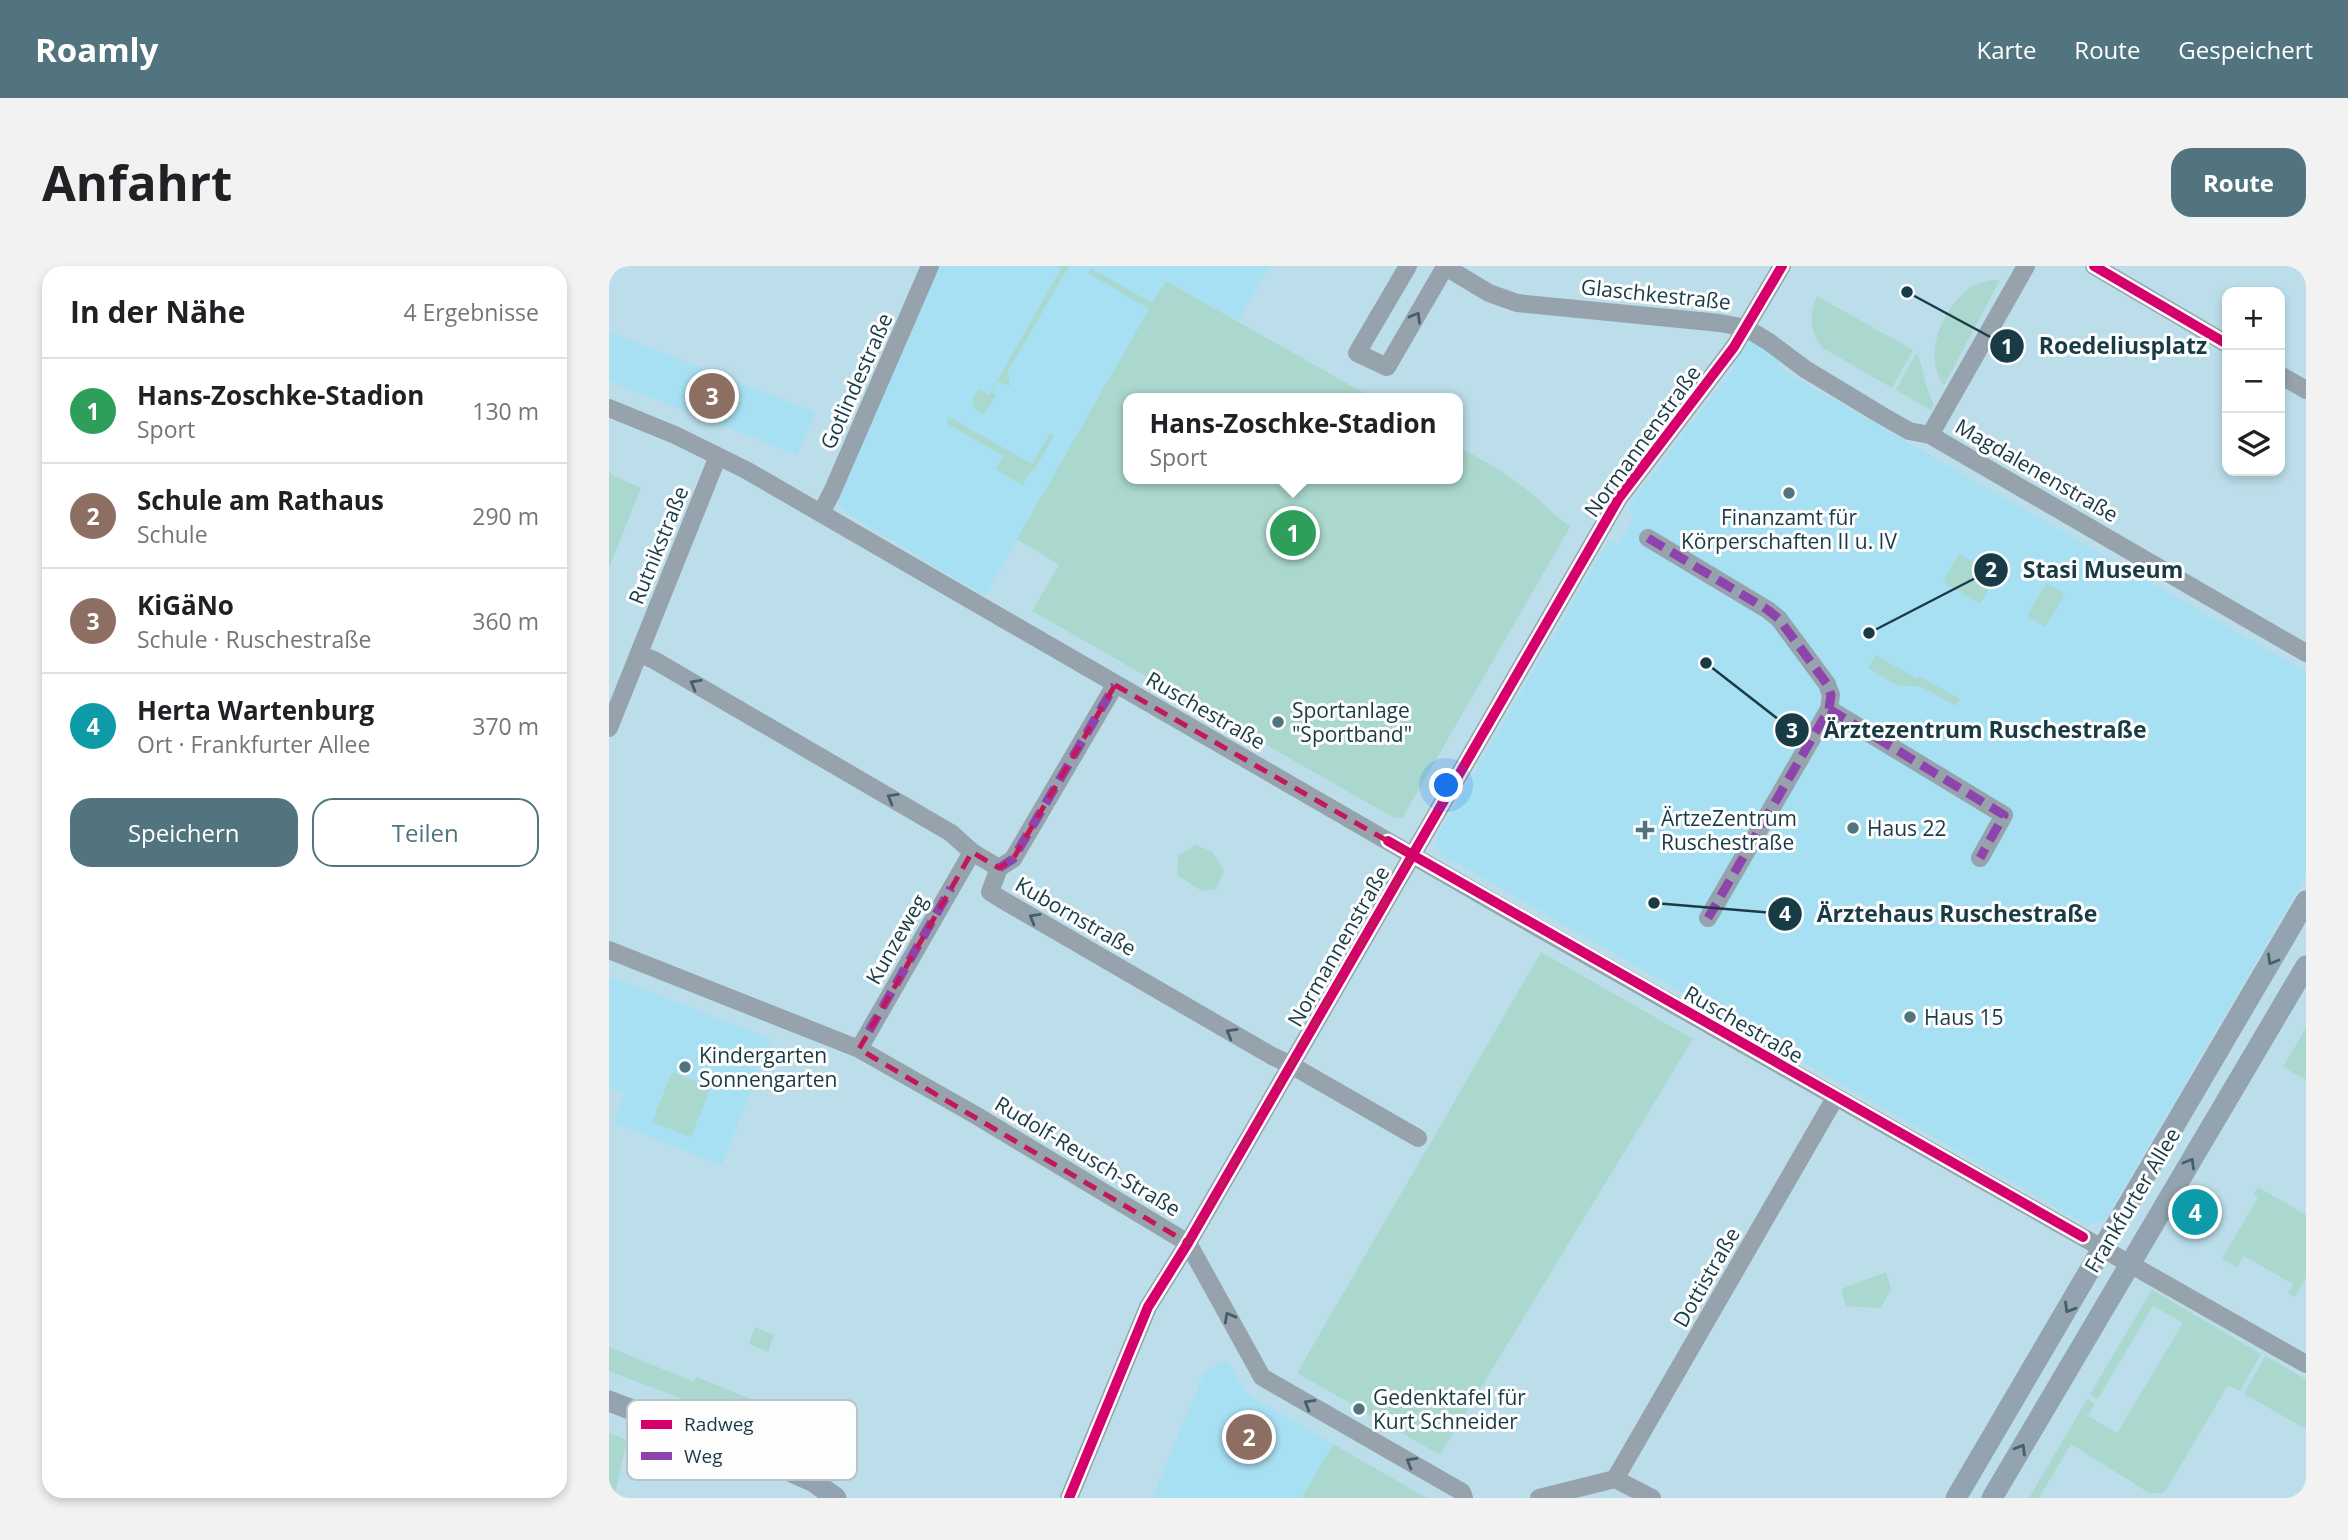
<!DOCTYPE html>
<html lang="de">
<head>
<meta charset="utf-8">
<style>
  body { margin:0; font-family:"Open Sans",sans-serif; background:#f2f2f2; color:#202124 }
  .controls { position:absolute; right:21px; top:21px; display:grid; overflow:hidden; border-radius:14px; box-shadow:0 4px 10px #0003 }
  .controls button { width:63px; height:63px; display:grid; place-items:center; padding:0; border:0; border-bottom:2px solid #e0e0e0; background:#fff; color:#202124; font:35px sans-serif }
  .you { position:absolute; left:838px; top:520px; width:24px; height:24px; margin:-18px; border:5px solid #fff; border-radius:50%; background:#1a73e8; box-shadow:0 0 0 10px #1a73e833 }
  .badge { display:grid; place-items:center; width:46px; height:46px; border-radius:50%; background:#51747f; color:#fff; font-size:23px; font-weight:700 }
  .pin { position:absolute; translate:-50% -50%; border:4px solid #fff; box-shadow:0 2px 7px #0006 }
  .popup { position:absolute; left:514px; top:127px; width:340px; height:91px; box-sizing:border-box; display:grid; place-content:center; border-radius:14px; background:#fff; filter:drop-shadow(0 2px 5px #0005); font-size:23px; white-space:nowrap; color:#757577 }
  .popup b { font-size:26px; color:#202124 }
  .popup::after { content:''; position:absolute; left:50%; top:100%; margin-left:-14px; border:14px solid transparent; border-top-color:#fff }
  .list { margin:0; padding:0; list-style:none }
  h2 { display:flex; justify-content:space-between; align-items:center; height:91px; margin:0; padding:0 28px; font-size:30px }
  h2 small { font-size:23px; font-weight:400; color:#757577 }
  .list li { display:grid; grid-template-columns:46px 1fr auto; gap:21px; align-items:center; box-sizing:border-box; height:105px; padding:0 28px; border-top:2px solid #e0e0e0 }
  .list b { display:block; font-size:26px; white-space:nowrap }
  .list p { margin:0; font-size:23px; white-space:nowrap; color:#757577 }
  .list em { font-size:23px; font-style:normal; color:#757577 }
  .actions { display:flex; gap:14px; padding:21px 28px }
  .actions a { flex:1; padding:16px 0; border:2px solid #51747f; border-radius:21px; text-align:center; font-size:24px; color:#51747f }
  .actions .main { background:#51747f; color:#fff }
  .icon { flex:none; width:38px; height:38px; fill:none; stroke:currentColor; stroke-width:2; stroke-linecap:round; stroke-linejoin:round }
  .map { position:relative; flex:none; width:1697px; height:1232px; overflow:hidden; border-radius:21px }
  header { display:flex; align-items:center; gap:42px; box-sizing:border-box; height:98px; padding:0 35px; background:#51747f; color:#fff }
  header strong { font-size:33px }
  nav { display:flex; gap:38px; margin-inline-start:auto; font-size:24px }
  .intro { display:flex; align-items:center; justify-content:space-between; box-sizing:border-box; height:168px; padding:0 42px }
  h1 { margin:0; font-size:49px }
  .button { padding:18px 32px; border-radius:21px; background:#51747f; color:#fff; font-size:24px; font-weight:700 }
  main { display:flex; gap:42px; padding:0 42px }
  aside { flex:1; background:#fff; border-radius:21px; box-shadow:0 4px 10px #0003 }
  .map>svg:first-child { display:block }
  .built { fill:#a8e0f3 }
  .green { fill:#abd8ce }
  .lines { fill:none; stroke-linecap:round; stroke-linejoin:round }
  .minor { stroke:#96a2ac; stroke-width:18 }
  .major { stroke:#93a4b0; stroke-width:21 }
  .tram { stroke:#90a2aa; stroke-width:2 }
  .quiet { stroke:#8e44ad; stroke-width:9; stroke-dasharray:18 9; stroke-linecap:butt }
  .cycleway-casing { stroke:#fdfdfd; stroke-width:15 }
  .cycleway { stroke:#d6006c; stroke-width:10 }
  .oneway { stroke:#445f6a }
  .oneway2 { stroke:#43606b }
  .marked { fill:none; stroke:#c2185b; stroke-width:5; stroke-dasharray:14 9; stroke-linejoin:round }
  .poi-dot { fill:#51747f; stroke:#fdfdfd; stroke-width:2.5 }
  .labels { text-anchor:middle; dominant-baseline:central; stroke-width:6; stroke-linejoin:round; paint-order:stroke }
  .street-label { font-size:21px; fill:#183b46; stroke:#fdfdfd }
  .poi-label { font-size:21px; fill:#183b46; stroke:#fdfdfd; text-anchor:start }
  .key { fill:#fdfdfd; stroke:#b8c3c6; stroke-width:2 }
  .key-label { font-size:19px; fill:#183b46 }
  .leader { fill:none; stroke:#183b46; stroke-width:2.5 }
  .callout-dot { fill:#183b46; stroke:#fdfdfd; stroke-width:2.5 }
  .mark-label { font-size:21px; text-anchor:middle; font-weight:bold; fill:#fff }
  .callout-label { font-size:23px; text-anchor:middle; font-weight:bold; fill:#183b46; stroke:#fdfdfd; stroke-width:6; stroke-linejoin:round; paint-order:stroke }
</style>
</head>
<body>
<header>
<strong>Roamly</strong>
<nav><a>Karte</a><a>Route</a><a>Gespeichert</a></nav>
</header>
<div class="intro"><h1>Anfahrt</h1><a class="button">Route</a></div>
<main>
<aside>
<h2>In der Nähe<small>4 Ergebnisse</small></h2>
<ul class="list">
<li><span class="badge" style="background:#2e9e5b">1</span><div><b>Hans-Zoschke-Stadion</b><p>Sport</p></div><em>130 m</em></li>
<li><span class="badge" style="background:#8d6e63">2</span><div><b>Schule am Rathaus</b><p>Schule</p></div><em>290 m</em></li>
<li><span class="badge" style="background:#8d6e63">3</span><div><b>KiGäNo</b><p>Schule · Ruschestraße</p></div><em>360 m</em></li>
<li><span class="badge" style="background:#0f9aa8">4</span><div><b>Herta Wartenburg</b><p>Ort · Frankfurter Allee</p></div><em>370 m</em></li>
</ul>
<div class="actions"><a class="main">Speichern</a><a>Teilen</a></div>
</aside>
<div class="map">
<svg width="1697" height="1232" viewBox="0 0 1697 1232">
  <rect width="100%" height="100%" fill="#bbdeea"/>
  <!-- built -->
  <path class="built" d="M330,0H661L629,55L557,15L376,330L237,247L230,238V229Z
    M0,66L207,146L188,189L0,115Z
    M1142,76H1147L1173,91L1168,101L1697,406V610L1497,952L1487,958L1478,959L1471,955L832,588L827,581L829,569L996,281L1000,276L1009,278L1025,251L1020,246L1021,238L1126,100L1123,97L1131,85Z
    M0,710L162,773L113,899L5,857L16,828L0,821Z
    M618,1094L638,1128L724,1178L693,1232H543L595,1107Z"/>
  <!-- green -->
  <path class="green" d="M449,0H460L399,105L401,121L389,115L383,126L387,129L375,149L364,141V132L369,123L380,129L452,3Z
    M482,2L543,37L557,15L764,132H520V213H848L849,180C884,200 916,218 944,247C949,253 956,255 961,261L794,551L785,552L423,345L450,299L408,273L540,43L479,7Z
    M1383,14H1391L1335,119C1313,91 1333,44 1358,24C1365,18 1375,16 1383,14Z
    M1208,30L1304,84L1283,122L1214,82C1200,67 1200,49 1208,30Z
    M1309,88L1319,125L1325,139L1322,144L1287,124L1306,89Z
    M340,151L423,198L441,167L445,169L425,205L422,204L414,219L386,203L394,190L337,157Z
    M0,205L5,210L32,222L0,302Z
    M1350,288L1388,309L1371,338L1334,316Z
    M1437,317L1456,328L1436,361L1418,350Z
    M1267,389L1308,413L1311,410L1351,433L1347,440L1310,420H1289L1259,402Z
    M586,579L603,585L615,605L607,623L593,625L568,609L569,590Z
    M932,686L1084,773L831,1189L688,1107Z
    M1697,762V814L1674,801Z
    M63,806L102,821L82,871L43,856Z
    M1649,921L1697,949V1011L1686,1031L1679,1027L1684,1018L1635,990L1628,1001L1613,993L1649,931L1645,928Z
    M1277,1006L1282,1023L1272,1042L1237,1040L1232,1023Z
    M1543,1024L1652,1088L1631,1125L1619,1119L1557,1224L1552,1227H1540L1462,1178L1430,1232H1420L1478,1133L1486,1137L1479,1150L1508,1167L1574,1057L1544,1040L1489,1133L1481,1128Z
    M146,1061L165,1069L159,1086L140,1078Z
    M0,1081L85,1116L87,1111L189,1152L183,1175L0,1105Z
    M1656,1090L1697,1113V1163L1635,1128Z
    M0,1167L18,1174L5,1232H0Z
    M724,1178L818,1232H693Z"/>
  <g class="lines">
    <!-- minor -->
    <path class="minor" d="M799,0L748,87L778,101L836,1
      M835,0L880,27L908,37L1111,57L1137,62L1160,76L1196,103L1272,149L1300,165L1321,169L1697,387
      M1485,0L1618,78
      M1671,109L1697,124
      M0,142L66,169L137,204L910,651L1697,1098
      M1321,169L1417,0
      M212,247L223,226L321,0
      M1039,272L1159,344L1170,353L1218,418L1222,429L1220,443L1099,652
      M30,388L45,394L342,567L363,586L390,602
      M1220,443L1395,549L1371,592
      M0,462L109,190
      M390,602L381,626L392,633L663,790L682,799L809,872
      M390,602L404,593L506,419
      M0,684L250,783L368,850L579,977L653,1111L853,1226L855,1232
      M250,783L363,586
      M1006,1213L1226,832
      M460,1232L539,1041L579,977L1010,232L1125,81L1173,0
      M930,1232L1006,1213L1043,1232"/>
    <!-- major -->
    <path class="major" d="M0,1135L164,1198L205,1216L227,1232
      M1347,1232L1697,635
      M1383,1232L1697,700"/>
    <!-- tram -->
    <path class="tram" d="M0,1127L168,1192L207,1213L236,1232"/>
    <!-- quiet -->
    <path class="quiet" d="M1039,272L1159,344L1170,353L1218,418L1222,429L1220,443L1099,652
      M1220,443L1395,549L1371,592
      M390,602L404,593L506,419
      M260,765L342,622"/>
    <!-- cycleway casing -->
    <g class="cycleway-casing">
      <path id="cycleway" d="M1485,0L1618,78
        M779,575L1474,971
        M460,1232L539,1041L579,977L1010,232L1125,81L1173,0"/>
    </g>
    <!-- cycleway -->
    <use href="#cycleway" class="cycleway"/>
  </g>
  <!-- one-way arrows -->
  <defs><path id="oneway-chevron" d="M-2-3.5L2.5 0L-2 3.5" fill="none" stroke-width="1.6" stroke-linecap="round" stroke-linejoin="round" transform="scale(1.75)"/></defs>
  <g class="oneway">
    <use href="#oneway-chevron" transform="translate(807 51) rotate(-60)"/>
    <use href="#oneway-chevron" transform="translate(86 418) rotate(-150)"/>
    <use href="#oneway-chevron" transform="translate(283 532) rotate(-150)"/>
    <use href="#oneway-chevron" transform="translate(425 652) rotate(-150)"/>
    <use href="#oneway-chevron" transform="translate(622 767) rotate(-150)"/>
    <use href="#oneway-chevron" transform="translate(620 1051) rotate(-119)"/>
    <use href="#oneway-chevron" transform="translate(700 1138) rotate(-150)"/>
    <use href="#oneway-chevron" transform="translate(802 1196) rotate(-150)"/>
  </g>
  <g class="oneway2">
    <use href="#oneway-chevron" transform="translate(1663 694) rotate(120)"/>
    <use href="#oneway-chevron" transform="translate(1581 897) rotate(-60)"/>
    <use href="#oneway-chevron" transform="translate(1460 1042) rotate(121)"/>
    <use href="#oneway-chevron" transform="translate(1412 1183) rotate(-59)"/>
  </g>
  <!-- marked area -->
  <path class="marked" d="M506,419L803,589L579,977L250,783L363,586L390,602L404,593Z"/>
  <!-- markers -->
  <g class="poi-dot">
    <circle cx="1180" cy="227" r="7"/>
    <circle cx="669" cy="456" r="7"/>
    <circle cx="1244" cy="562" r="7"/>
    <path d="M1032.5 553.5h7v7h7v7h-7v7h-7v-7h-7v-7h7z"/>
    <circle cx="1301" cy="751" r="7"/>
    <circle cx="76" cy="801" r="7"/>
    <circle cx="750" cy="1143" r="7"/>
  </g>
  <g class="labels">
    <!-- street labels -->
    <g class="street-label">
      <text transform="translate(1047 28) rotate(6)">Glaschkestraße</text>
      <text transform="translate(247 115) rotate(-66)">Gotlindestraße</text>
      <text transform="translate(1033 175) rotate(-54)">Normannenstraße</text>
      <text transform="translate(1428 204) rotate(30)">Magdalenenstraße</text>
      <text transform="translate(49 279) rotate(-68)">Rutnikstraße</text>
      <text transform="translate(597 444) rotate(30)">Ruschestraße</text>
      <text transform="translate(467 650) rotate(30)">Kubornstraße</text>
      <text transform="translate(287 673) rotate(-60)">Kunzeweg</text>
      <text transform="translate(729 680) rotate(-60)">Normannenstraße</text>
      <text transform="translate(1135 758) rotate(30)">Ruschestraße</text>
      <text transform="translate(479 890) rotate(31)">Rudolf-Reusch-Straße</text>
      <text transform="translate(1523 934) rotate(-59)">Frankfurter Allee</text>
      <text transform="translate(1097 1011) rotate(-60)">Dottistraße</text>
    </g>
    <!-- poi labels -->
    <g class="poi-label">
      <text x="1180" y="251" text-anchor="middle">Finanzamt für<tspan x="1180" dy="24">Körperschaften II u. IV</tspan></text>
      <text x="683" y="444">Sportanlage<tspan x="683" dy="24">"Sportband"</tspan></text>
      <text x="1052" y="552">ÄrtzeZentrum<tspan x="1052" dy="24">Ruschestraße</tspan></text>
      <text x="1258" y="562">Haus 22</text>
      <text x="1315" y="751">Haus 15</text>
      <text x="90" y="789">Kindergarten<tspan x="90" dy="24">Sonnengarten</tspan></text>
      <text x="764" y="1131">Gedenktafel für<tspan x="764" dy="24">Kurt Schneider</tspan></text>
    </g>
  </g>
  <!-- legend -->
  <rect x="18" y="1134" width="230" height="80" rx="10" class="key"/>
  <rect x="32" y="1154" width="31" height="9" fill="#d6006c"/>
  <rect x="32" y="1186" width="31" height="8" fill="#8e44ad"/>
  <g class="key-label">
    <text x="75" y="1165">Radweg</text>
    <text x="75" y="1197">Weg</text>
  </g>
  <!-- callouts -->
  <path class="leader" d="M1298 26L1398 80M1260 367L1382 304M1097 397L1183 464M1045 637L1176 648"/>
  <g class="callout-dot">
    <circle cx="1298" cy="26" r="7"/>
    <circle cx="1260" cy="367" r="7"/>
    <circle cx="1097" cy="397" r="7"/>
    <circle cx="1045" cy="637" r="7"/>
    <circle cx="1398" cy="80" r="18"/>
    <circle cx="1382" cy="304" r="18"/>
    <circle cx="1183" cy="464" r="18"/>
    <circle cx="1176" cy="648" r="18"/>
  </g>
  <g class="mark-label">
    <text x="1398" y="88">1</text>
    <text x="1382" y="311">2</text>
    <text x="1183" y="472">3</text>
    <text x="1176" y="655">4</text>
  </g>
  <g class="callout-label">
    <text x="1514" y="88">Roedeliusplatz</text>
    <text x="1494" y="312">Stasi Museum</text>
    <text x="1376" y="472">Ärztezentrum Ruschestraße</text>
    <text x="1348" y="656">Ärztehaus Ruschestraße</text>
  </g>
</svg>
<div class="controls">
<button>+</button>
<button>−</button>
<button><svg class="icon" aria-label="layers" viewBox="0 0 24 24"><path d="M12 4l9 5-9 5-9-5zM3 14l9 5 9-5"/></svg></button>
</div>
<div class="you"></div>
<div class="pin badge" style="left:684px;top:267px;background:#2e9e5b">1</div>
<div class="popup"><b>Hans-Zoschke-Stadion</b>Sport</div>
<div class="pin badge" style="left:640px;top:1171px;background:#8d6e63">2</div>
<div class="pin badge" style="left:103px;top:130px;background:#8d6e63">3</div>
<div class="pin badge" style="left:1586px;top:946px;background:#0f9aa8">4</div>
</div>
</main>
</body>
</html>
